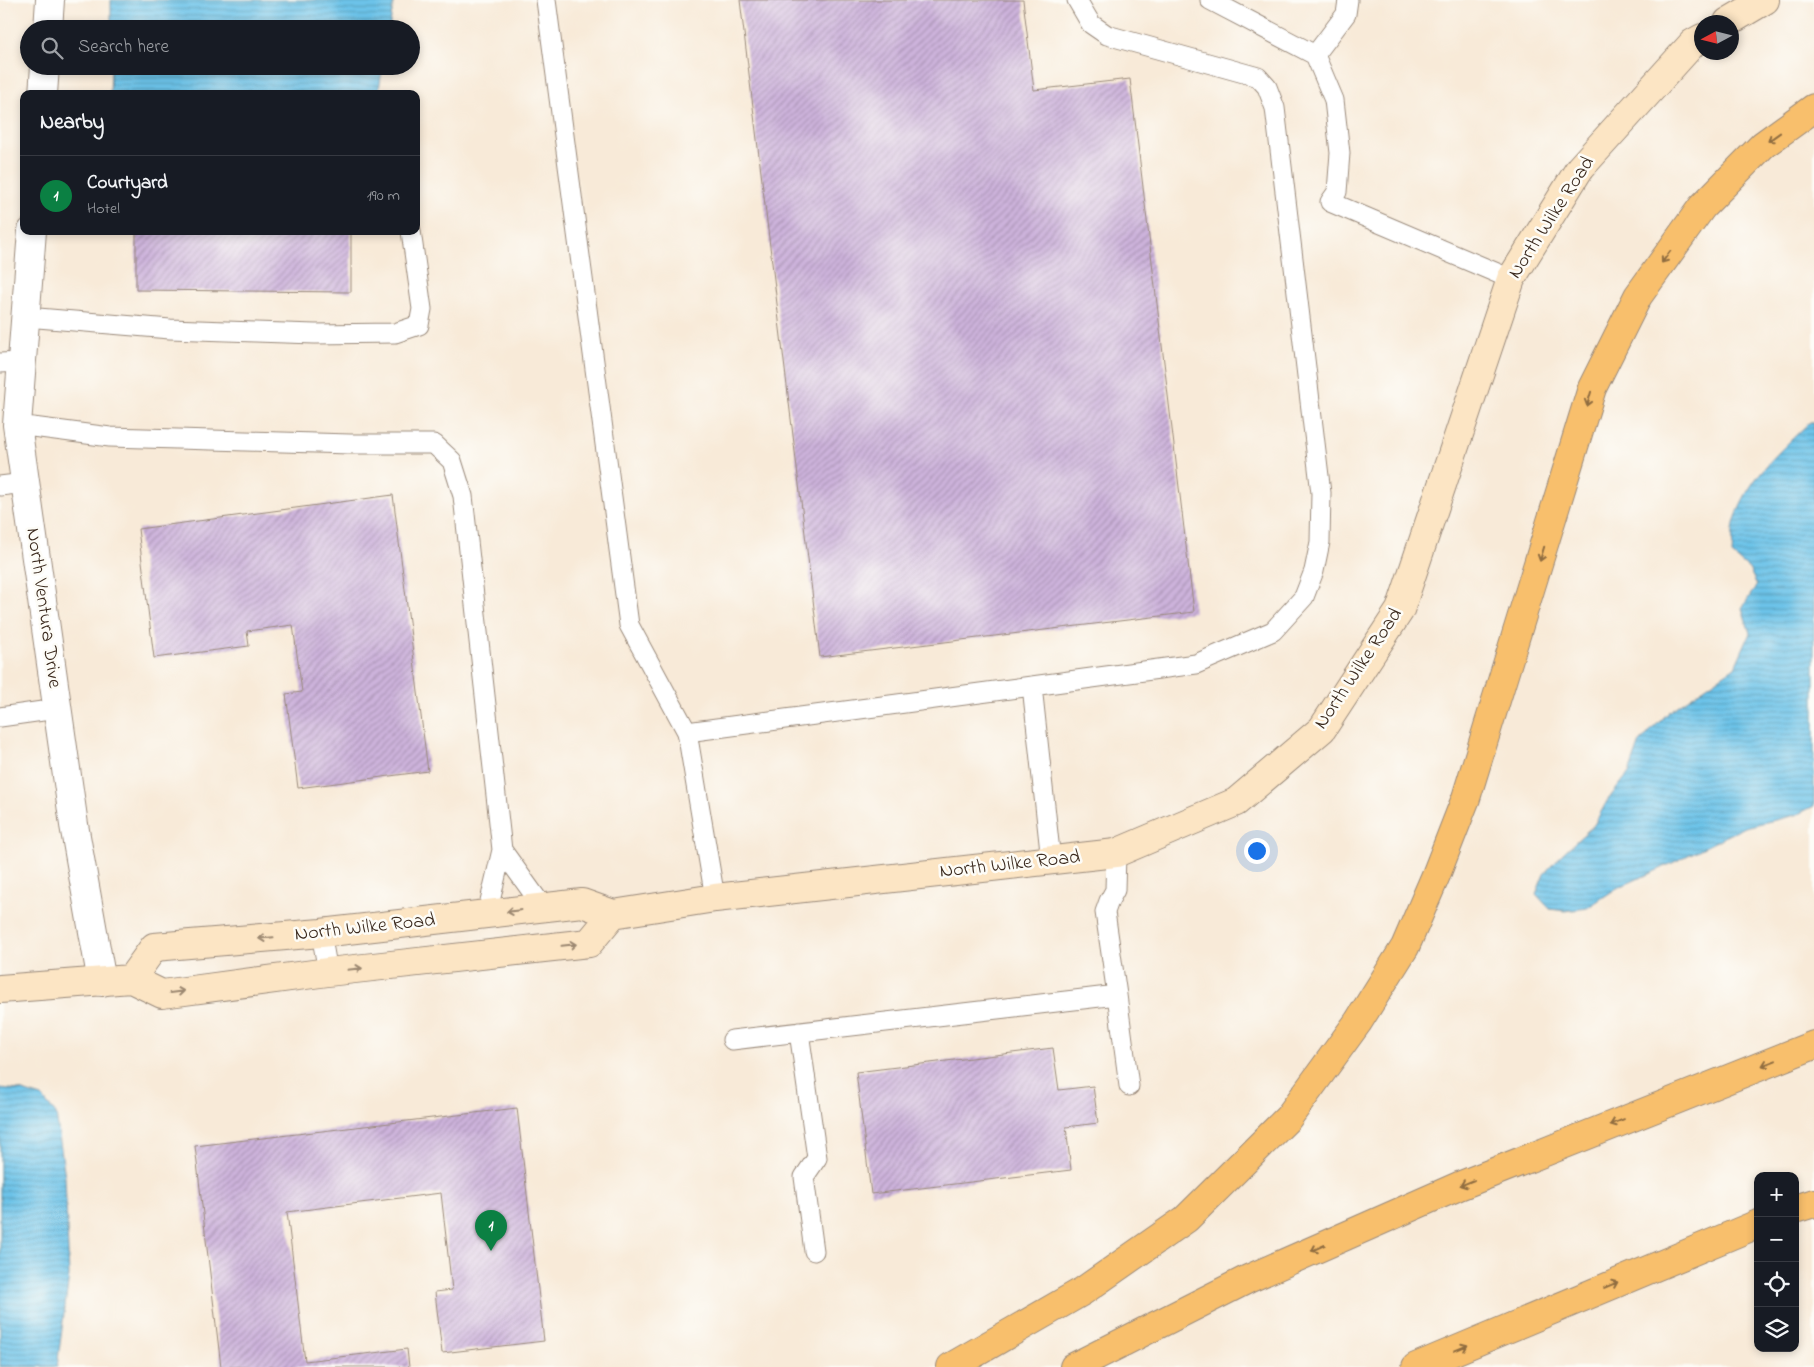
<!DOCTYPE html>
<html lang="en">
<head>
<meta charset="utf-8">
<style>
  body { margin:0; font-family:"Indie Flower",sans-serif; background:#20242c; color:#f1f3f6 }
  .controls { position:absolute; right:15px; bottom:15px; display:grid; overflow:hidden; border-radius:10px; box-shadow:0 2px 8px #0003 }
  .controls button { width:45px; height:45px; display:grid; place-items:center; padding:0; border:0; border-bottom:1px solid #363941; background:#171b24; color:#f1f3f6; font:25px sans-serif }
  .compass { position:absolute; left:1694px; top:15px; width:45px; height:45px; border-radius:50%; background:#171b24; box-shadow:0 2px 8px #0003; rotate:263deg }
  .you { position:absolute; left:1256px; top:850px; width:18px; height:18px; margin:-12px; border:4px solid #fff; border-radius:50%; background:#1a73e8; box-shadow:0 0 0 8px #1a73e833 }
  .badge { display:grid; place-items:center; width:32px; height:32px; border-radius:50%; background:#0b8043; color:#fff; font-size:16px; font-weight:700 }
  .pin { position:absolute; translate:-50% -41px; filter:drop-shadow(0 1px 2px #0008) }
  .pin::after { content:''; position:absolute; top:26px; width:18px; height:15px; background:inherit; clip-path:polygon(0 0,100% 0,50% 100%) }
  .list { margin:0; padding:0; list-style:none }
  h2 { display:flex; justify-content:space-between; align-items:center; height:65px; margin:0; padding:0 20px; font-size:21px }
  h2 small { font-size:16px; font-weight:400; color:#9ea1a6 }
  .list li { display:grid; grid-template-columns:32px 1fr auto; gap:15px; align-items:center; box-sizing:border-box; height:80px; padding:0 20px; border-top:1px solid #363941 }
  .list b { display:block; font-size:19px; white-space:nowrap }
  .list p { margin:0; font-size:16px; white-space:nowrap; color:#9ea1a6 }
  .list em { font-size:16px; font-style:normal; color:#9ea1a6 }
  .icon { flex:none; width:28px; height:28px; fill:none; stroke:currentColor; stroke-width:2; stroke-linecap:round; stroke-linejoin:round }
  .map { position:relative; flex:none; width:1814px; height:1367px; overflow:hidden }
  .search { position:absolute; background:#171b24; box-shadow:0 2px 8px #0003; left:20px; top:20px; width:400px; height:55px; display:flex; align-items:center; gap:12px; box-sizing:border-box; padding:0 18px; border-radius:28px; color:#9ea1a6; font-size:19px }
  .panel { position:absolute; background:#171b24; box-shadow:0 2px 8px #0003; left:20px; top:90px; width:400px; height:145px; border-radius:10px }
  .map>svg:first-child { display:block }
  .water { fill:url(#water-rules); stroke:#547684 }
  .building { fill:url(#building-hatch) }
  .lines { fill:none; stroke-linecap:round; stroke-linejoin:round }
  .lane-casing { stroke:#9a8a7b; stroke-width:21 }
  .street-casing { stroke:#9a8a7b; stroke-width:30 }
  .secondary-casing { stroke:#9a8a7b; stroke-width:30 }
  .highway-casing { stroke:#9a8a7b; stroke-width:30 }
  .lane { stroke:#fff; stroke-width:19 }
  .street { stroke:#fff; stroke-width:28 }
  .secondary { stroke:#fce5c4; stroke-width:28 }
  .highway { stroke:#f8bf6c; stroke-width:28 }
  .oneway { stroke:#906d41 }
  .oneway2 { stroke:#9c8871 }
  .labels { text-anchor:middle; dominant-baseline:central; stroke-width:5; stroke-linejoin:round; paint-order:stroke }
  .street-label { font-size:20px; fill:#3b2a1e; stroke:#fdfcf7 }
</style>
</head>
<body>
<div class="map">
<svg width="1814" height="1367" viewBox="0 0 1814 1367">
  <defs>
    <pattern id="water-rules" width="6" height="5" patternUnits="userSpaceOnUse" patternTransform="scale(1.25)"><rect width="6" height="5" fill="#6cc3e9"/><path d="M0 2.5h6" fill="none" stroke="#5a9fbc"/></pattern>
    <pattern id="building-hatch" width="6" height="6" patternUnits="userSpaceOnUse" patternTransform="scale(1.25)"><rect width="6" height="6" fill="#cdb3dc"/><path d="M-1 1l2-2M0 6l6-6M5 7l2-2" fill="none" stroke="#a892b2"/></pattern>
  </defs>
  <rect width="100%" height="100%" fill="#fdfcf7"/>
  <filter id="ink" filterUnits="userSpaceOnUse"><feTurbulence type="fractalNoise" baseFrequency=".02" numOctaves="2"/><feDisplacementMap in="SourceGraphic" scale="10" xChannelSelector="R" yChannelSelector="G"/><feConvolveMatrix kernelMatrix="1 2 1 2 8 2 1 2 1" color-interpolation-filters="sRGB"/></filter>
  <filter id="wash" filterUnits="userSpaceOnUse"><feTurbulence type="fractalNoise" baseFrequency=".0096" numOctaves="4" result="noise"/><feDisplacementMap in="SourceGraphic" scale="20" xChannelSelector="R" yChannelSelector="G"/><feGaussianBlur stdDeviation="1.12" result="paint"/><feColorMatrix in="noise" values="0 0 0 0 0 0 0 0 0 0 0 0 0 0 0 0 0 1.4 0 .05"/><feComposite in="paint" operator="in"/></filter>
  <g filter="url(#wash)">
    <rect width="100%" height="100%" fill="#f8ead8"/>
    <!-- water -->
    <path class="water" d="M111,0H393L394,1L389,29H111Z
      M111,66H383L378,94H110Z
      M1810,422H1814V806L1796,815L1745,827L1660,869L1617,888L1587,908L1565,911L1550,909L1536,894L1544,874L1563,853L1594,825L1607,801L1629,773L1640,742L1669,712L1735,667L1750,633L1742,608L1757,585L1749,569L1732,555C1733,543 1732,530 1735,520C1747,479 1781,450 1810,422Z
      M0,1088L19,1090L42,1097L56,1114L65,1177L69,1276L57,1367H0Z"/>
    <g id="blocks">
      <!-- building -->
      <path class="building" d="M740,0H1023L1034,90L1130,79L1194,612L820,657Z
        M136,231H351V292L136,290Z
        M393,495L428,771L298,788L286,694L302,692L293,625L247,631L249,646L154,658L138,529Z
        M1053,1048L1059,1090L1093,1086L1098,1123L1066,1127L1071,1170L871,1194L856,1072Z
        M517,1108L544,1341L442,1353L435,1292L452,1290L441,1193L287,1212L305,1361L407,1349L409,1367H221L195,1146Z"/>
    </g>
  </g>
  <g filter="url(#ink)">
    <use href="#blocks" fill-opacity="0" stroke="#9a8a7b" stroke-width="1"/>
    <g class="lines">
      <!-- lane casing -->
      <g class="lane-casing">
        <path id="lane" d="M546,0L629,625L687,732L1032,686
          M1210,0L1315,55L1334,100L1340,153L1337,192L1330,202L1511,279
          M1315,55L1346,14L1348,0
          M26,317L170,329L315,334L395,333L419,325L422,309L411,231
          M0,363L22,362
          M17,425L110,437L350,444H434L452,461L463,496L502,850L487,914
          M0,486L25,483
          M0,717L57,709
          M687,732L715,898
          M502,850L543,907
          M1051,861L1032,686L1196,664L1273,631L1304,597L1314,571L1320,542L1321,493L1275,108L1267,87L1258,77L1107,35L1091,24L1077,0
          M321,933L328,972
          M1117,995L1129,1086
          M799,1032L817,1158L804,1177L814,1251
          M732,1040L1117,995L1105,912L1109,901L1115,890L1116,853"/>
      </g>
      <!-- street casing -->
      <g class="street-casing">
        <path id="street" d="M48,29L50,0
          M43,94L45,66
          M32,231L17,425L74,825L102,982"/>
      </g>
      <!-- secondary casing -->
      <g class="secondary-casing">
        <path id="secondary" d="M1728,22L1765,0
          M131,979L154,947L321,933L582,903L613,914L715,898L1116,853L1236,802L1322,729L1400,610L1511,279L1580,168L1693,43L1702,38
          M0,989L131,979L162,994L328,972L589,943L613,914"/>
      </g>
      <!-- highway casing -->
      <g class="highway-casing">
        <path id="highway" d="M1795,1209L1814,1203
          M951,1367L1083,1291L1186,1219L1288,1118L1358,1022L1405,947L1436,875L1466,798L1592,388L1638,296L1702,207L1763,145L1814,108
          M1074,1367L1248,1279L1459,1186L1814,1045
          M1416,1367L1758,1224"/>
      </g>
      <!-- lane -->
      <use href="#lane" class="lane"/>
      <!-- street -->
      <use href="#street" class="street"/>
      <!-- secondary -->
      <use href="#secondary" class="secondary"/>
      <!-- highway -->
      <use href="#highway" class="highway"/>
    </g>
    <!-- one-way arrows -->
    <defs><path id="oneway-shaft" d="M-6 0H5M1.5-3L5.5 0L1.5 3" fill="none" stroke-width="1.6" stroke-linecap="round" stroke-linejoin="round" transform="scale(1.25)"/></defs>
    <g class="oneway">
      <use href="#oneway-shaft" transform="translate(1774 137) rotate(144)"/>
      <use href="#oneway-shaft" transform="translate(1666 257) rotate(126)"/>
      <use href="#oneway-shaft" transform="translate(1589 399) rotate(106)"/>
      <use href="#oneway-shaft" transform="translate(1542 554) rotate(107)"/>
      <use href="#oneway-shaft" transform="translate(1769 1063) rotate(159)"/>
      <use href="#oneway-shaft" transform="translate(1617 1122) rotate(158)"/>
      <use href="#oneway-shaft" transform="translate(1467 1183) rotate(158)"/>
      <use href="#oneway-shaft" transform="translate(1318 1248) rotate(156)"/>
      <use href="#oneway-shaft" transform="translate(1611 1285) rotate(-23)"/>
      <use href="#oneway-shaft" transform="translate(1461 1348) rotate(-23)"/>
    </g>
    <g class="oneway2">
      <use href="#oneway-shaft" transform="translate(514 911) rotate(173)"/>
      <use href="#oneway-shaft" transform="translate(266 938) rotate(175)"/>
      <use href="#oneway-shaft" transform="translate(569 945) rotate(-6)"/>
      <use href="#oneway-shaft" transform="translate(355 969) rotate(-6)"/>
      <use href="#oneway-shaft" transform="translate(177 992) rotate(-7)"/>
    </g>
  </g>
  <g class="labels">
    <!-- street labels -->
    <g class="street-label">
      <text transform="translate(1552 218) rotate(-57)">North Wilke Road</text>
      <text transform="translate(43 608) rotate(82)">North Ventura Drive</text>
      <text transform="translate(1359 669) rotate(-56)">North Wilke Road</text>
      <text transform="translate(1010 865) rotate(-6)">North Wilke Road</text>
      <text transform="translate(365 928) rotate(-6)">North Wilke Road</text>
    </g>
  </g>
</svg>
<div class="controls">
<button>+</button>
<button>−</button>
<button><svg class="icon" aria-label="locate" viewBox="0 0 24 24"><circle cx="12" cy="12" r="6"/><path d="M12 2v4M12 18v4M2 12h4M18 12h4"/></svg></button>
<button><svg class="icon" aria-label="layers" viewBox="0 0 24 24"><path d="M12 4l9 5-9 5-9-5zM3 14l9 5 9-5"/></svg></button>
</div>
<svg class="compass" viewBox="-18 -18 36 36"><path d="M0-13l5 13h-10z" fill="#e53935"/><path d="M0 13l5-13h-10z" fill="#9ea1a6"/></svg>
<div class="you"></div>
<div class="pin badge" style="left:491px;top:1251px">1</div>
<div class="search"><svg class="icon" aria-label="search" viewBox="0 0 24 24"><circle cx="10" cy="10" r="6"/><path d="M15 15l6 6"/></svg>Search here</div>
<section class="panel">
<h2>Nearby<small></small></h2>
<ul class="list">
<li><span class="badge">1</span><div><b>Courtyard</b><p>Hotel</p></div><em>190 m</em></li>
</ul>
</section>
</div>
</body>
</html>
